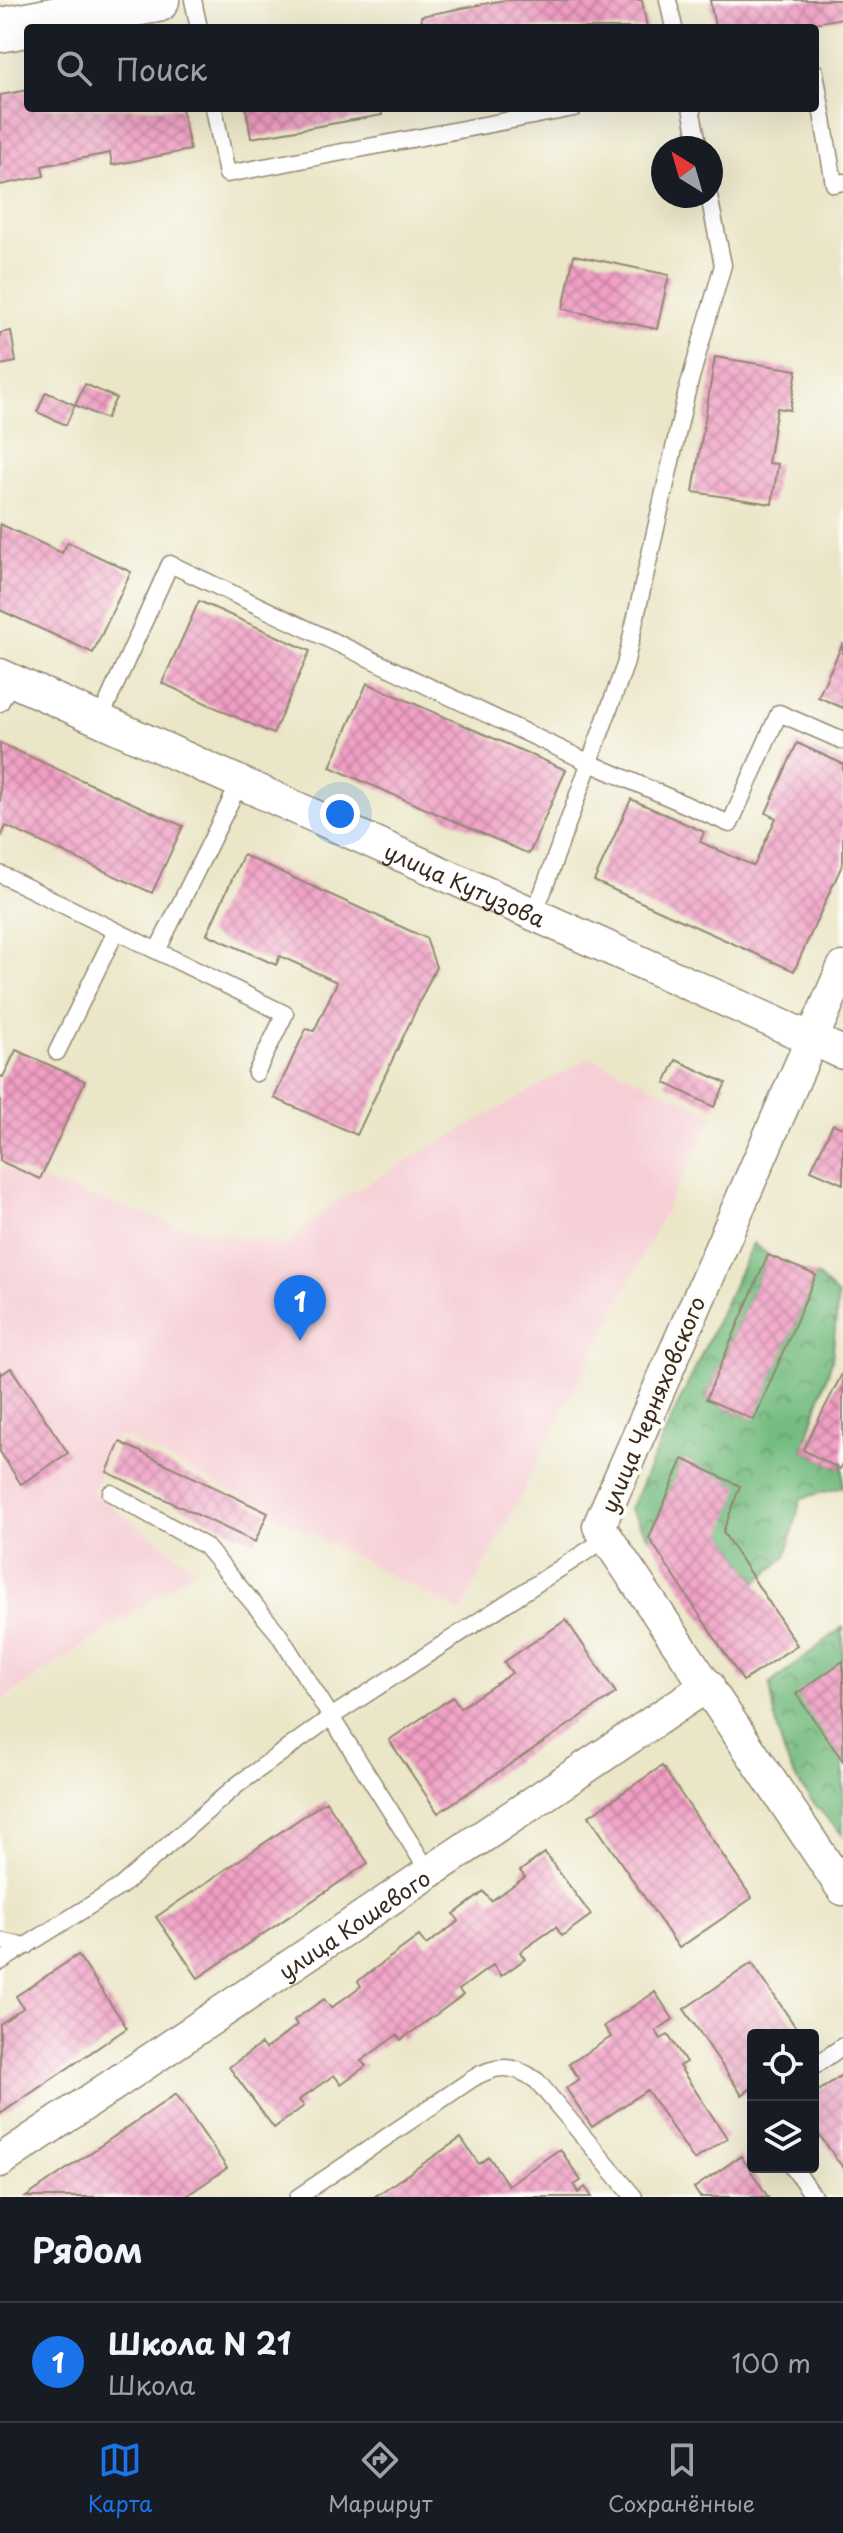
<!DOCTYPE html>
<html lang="ru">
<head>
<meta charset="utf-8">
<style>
  body { margin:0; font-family:"Playpen Sans",sans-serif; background:#242831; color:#f1f3f6 }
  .controls { position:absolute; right:24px; bottom:24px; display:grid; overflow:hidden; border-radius:8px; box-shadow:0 8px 32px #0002 }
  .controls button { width:72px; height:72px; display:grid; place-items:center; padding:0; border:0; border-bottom:2px solid #363941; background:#171b24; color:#f1f3f6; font:40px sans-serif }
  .compass { position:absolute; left:651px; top:136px; width:72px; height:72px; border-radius:50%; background:#171b24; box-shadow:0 8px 32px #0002; rotate:323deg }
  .you { position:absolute; left:340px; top:814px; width:28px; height:28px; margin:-20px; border:6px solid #fff; border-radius:50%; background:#1a73e8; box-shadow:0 0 0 12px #1a73e833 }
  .badge { display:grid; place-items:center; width:52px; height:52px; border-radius:50%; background:#1a73e8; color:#fff; font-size:26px; font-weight:700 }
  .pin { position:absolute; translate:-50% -66px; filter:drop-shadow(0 2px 4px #0008) }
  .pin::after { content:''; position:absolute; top:42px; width:28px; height:24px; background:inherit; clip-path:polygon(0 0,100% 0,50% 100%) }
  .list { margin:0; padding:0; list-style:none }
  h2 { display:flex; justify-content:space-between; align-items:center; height:104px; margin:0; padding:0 32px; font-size:34px }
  h2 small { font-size:26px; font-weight:400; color:#9ea1a6 }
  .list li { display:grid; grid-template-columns:52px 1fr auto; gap:24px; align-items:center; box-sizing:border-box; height:120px; padding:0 32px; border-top:2px solid #363941 }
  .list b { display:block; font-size:30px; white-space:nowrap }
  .list p { margin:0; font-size:26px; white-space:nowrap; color:#9ea1a6 }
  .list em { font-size:26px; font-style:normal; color:#9ea1a6 }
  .icon { flex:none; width:44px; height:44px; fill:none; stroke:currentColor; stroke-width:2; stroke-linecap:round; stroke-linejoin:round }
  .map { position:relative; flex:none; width:843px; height:2197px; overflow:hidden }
  .search { position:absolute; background:#171b24; box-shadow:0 8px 32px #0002; left:24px; right:24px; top:24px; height:88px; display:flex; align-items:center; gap:20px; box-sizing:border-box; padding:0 28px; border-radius:8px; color:#9ea1a6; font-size:30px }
  .sheet { height:224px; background:#171b24 }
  nav { display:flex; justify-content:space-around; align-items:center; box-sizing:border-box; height:112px; border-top:2px solid #363941; background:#171b24; font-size:22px; color:#9ea1a6 }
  nav a { display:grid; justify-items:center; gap:4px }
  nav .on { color:#1a73e8 }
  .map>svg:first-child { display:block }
  .built { fill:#f6cfd6 }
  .forest { fill:url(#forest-crowns); stroke:#58734f; stroke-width:2 }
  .building { fill:url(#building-cross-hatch) }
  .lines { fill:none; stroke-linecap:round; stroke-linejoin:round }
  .lane-casing { stroke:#938873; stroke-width:19 }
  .street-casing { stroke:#938873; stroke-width:35 }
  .secondary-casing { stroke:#938873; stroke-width:47 }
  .lane { stroke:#fff; stroke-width:16 }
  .street { stroke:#fff; stroke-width:32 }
  .secondary { stroke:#fff; stroke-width:44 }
  .labels { text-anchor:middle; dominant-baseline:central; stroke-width:8; stroke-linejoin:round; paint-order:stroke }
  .street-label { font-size:22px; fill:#3b2a1e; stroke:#fdfcf7 }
</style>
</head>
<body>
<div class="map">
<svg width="843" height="2197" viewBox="0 0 843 2197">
  <defs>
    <pattern id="forest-crowns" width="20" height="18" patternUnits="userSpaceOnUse" patternTransform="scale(2)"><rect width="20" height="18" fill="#74bc80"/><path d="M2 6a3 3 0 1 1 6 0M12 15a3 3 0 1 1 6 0" fill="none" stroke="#609968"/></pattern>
    <pattern id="building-cross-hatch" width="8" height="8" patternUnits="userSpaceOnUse" patternTransform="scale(2)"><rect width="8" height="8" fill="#f19ec4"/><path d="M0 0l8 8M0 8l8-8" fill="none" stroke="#c4819f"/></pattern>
  </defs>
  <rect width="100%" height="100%" fill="#fdfcf7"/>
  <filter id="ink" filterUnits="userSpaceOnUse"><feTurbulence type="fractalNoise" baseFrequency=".0125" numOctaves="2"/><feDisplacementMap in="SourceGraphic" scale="16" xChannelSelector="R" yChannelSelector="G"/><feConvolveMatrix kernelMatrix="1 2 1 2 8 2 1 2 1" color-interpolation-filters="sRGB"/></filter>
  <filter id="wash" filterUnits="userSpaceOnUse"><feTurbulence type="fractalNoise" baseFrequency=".006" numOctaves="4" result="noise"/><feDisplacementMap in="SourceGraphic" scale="32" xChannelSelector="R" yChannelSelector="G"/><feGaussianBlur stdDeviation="1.8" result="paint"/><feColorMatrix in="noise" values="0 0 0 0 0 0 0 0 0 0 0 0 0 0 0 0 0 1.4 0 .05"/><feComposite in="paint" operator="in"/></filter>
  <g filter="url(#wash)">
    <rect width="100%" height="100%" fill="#ebe6c8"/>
    <!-- built -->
    <path class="built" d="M590,1057L714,1115L461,1612L128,1438L117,1437L92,1492L196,1569L0,1702V1167L183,1227L287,1245L331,1204Z"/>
    <!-- forest -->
    <path class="forest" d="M753,1243L768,1255L706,1399L753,1419L816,1275L838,1296L832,1360L803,1450L840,1469L843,1464V1487L801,1498L786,1557L756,1582L723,1532L683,1460L649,1538L630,1509Z
      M843,1627V1835C789,1779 781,1762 770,1684Z"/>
    <g id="blocks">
      <!-- building -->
      <path class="building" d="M505,0H642L647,28H423L421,16Z
        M710,0H843V18L787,28H715Z
        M28,90V108H182L190,150L112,165L110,153L42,166L44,176L0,185V95Z
        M246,108H381L382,115L251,138Z
        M574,255L669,275L657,329L563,309Z
        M11,331L16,362L0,365V333Z
        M715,357L797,370L790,410L777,408L768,463L778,464L772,504L693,492Z
        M85,384L116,398L106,419L75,405Z
        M46,392L75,405L66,425L37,412Z
        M0,524L62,553L68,542L131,572L93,653L0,610Z
        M199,601L310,651L273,734L162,683Z
        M843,643V708L818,697Z
        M367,683L566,770L529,854L330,767Z
        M0,743L183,826L152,893L6,826L0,839Z
        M797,743L843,764V863L794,971L594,881L631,799L704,832L700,842L754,866L776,818L766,813Z
        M243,855L426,938L436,967L357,1135L274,1098L306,1029L314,1031L337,982L280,956L276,965L207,934Z
        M16,1050L85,1081L40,1179L0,1161V1076L3,1077Z
        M676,1060L726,1083L714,1107L665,1083Z
        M833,1124L843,1128V1184L811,1170Z
        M768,1255L816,1275L754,1420L706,1399Z
        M11,1368L68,1453L21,1484L0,1452V1372L2,1374Z
        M843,1372V1464L840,1469L803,1450Z
        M120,1442L268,1513L255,1542L107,1472Z
        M683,1459L740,1486L723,1532L797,1645L743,1681L649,1538Z
        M566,1620L616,1693L438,1813L389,1740L453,1697L460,1708L512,1673L504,1662Z
        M843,1661V1761L796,1694Z
        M662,1766L752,1898L679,1948L589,1816Z
        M326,1801L368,1863L198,1978L156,1917Z
        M545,1853L591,1915L562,1936L556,1927L520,1952L525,1959L501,1976L493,1965L459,1990L463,1995L401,2040L397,2035L361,2061L366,2066L341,2084L334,2075L299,2100L304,2106L274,2128L229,2067L261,2044L265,2049L278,2040L297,2025L294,2020L324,1999L331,2008L361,1986L358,1981L419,1936L426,1945L459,1921L454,1914L484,1892L491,1901L525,1877L520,1871Z
        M78,1955L127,2028L0,2114V2024L23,2008L16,1996Z
        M752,1963L801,2035H753V2087L742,2095L684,2009Z
        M655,1992L673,2019L656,2031L661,2039L668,2035L686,2062L679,2066L727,2138L694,2160L647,2090L592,2127L566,2088L579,2079L569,2064L611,2037L604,2026Z
        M843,2074V2168L813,2126V2095Z
        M176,2094L227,2168L185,2197H26Z
        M461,2138L479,2164L489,2157L508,2185L560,2149L581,2181L574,2185L578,2193L585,2187L592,2197H374Z
        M741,2156L768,2197H700L694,2188Z"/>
    </g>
  </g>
  <g filter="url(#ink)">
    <use href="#blocks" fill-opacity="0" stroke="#938873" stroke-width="2"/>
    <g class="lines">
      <!-- lane casing -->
      <g class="lane-casing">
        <path id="lane" d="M193,0L199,28
          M668,0L674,28
          M815,72L834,184L843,182
          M214,108L227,174L574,108
          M691,108L699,148
          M0,703L12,680
          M100,719L170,564L590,763L730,824L779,713L843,741
          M0,874L157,951L240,782
          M532,912L542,894L625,665L686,395L723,265L709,196
          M157,951L285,1014L256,1073
          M57,1052L116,931
          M111,1493L205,1546L278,1633L429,1872
          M0,1941L27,1946
          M0,1962L121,1886L237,1785L331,1717L607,1538
          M813,2067L843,2046
          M793,2167L814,2197
          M298,2197L472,2079C496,2064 515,2064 537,2081L634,2197"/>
      </g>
      <!-- street casing -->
      <g class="street-casing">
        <g id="street">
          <path id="s1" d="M0,675L843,1053"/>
          <path d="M843,968L599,1526L843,1889"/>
          <path id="s2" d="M0,2161L708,1685"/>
        </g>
      </g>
      <!-- secondary casing -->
      <g class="secondary-casing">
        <path id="secondary" d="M0,30L157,0"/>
      </g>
      <!-- lane -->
      <use href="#lane" class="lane"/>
      <!-- street -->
      <use href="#street" class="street"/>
      <!-- secondary -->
      <use href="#secondary" class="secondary"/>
    </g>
  </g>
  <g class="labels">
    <!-- street labels -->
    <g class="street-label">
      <text stroke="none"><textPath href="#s1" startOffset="510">улица Кутузова</textPath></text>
      <text transform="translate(652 1404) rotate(-67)">улица Черняховского</text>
      <text stroke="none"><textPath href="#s2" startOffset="426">улица Кошевого</textPath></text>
    </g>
  </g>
</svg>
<div class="controls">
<button><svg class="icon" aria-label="locate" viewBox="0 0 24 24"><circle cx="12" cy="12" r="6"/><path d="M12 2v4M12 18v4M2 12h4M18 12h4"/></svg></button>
<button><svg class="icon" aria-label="layers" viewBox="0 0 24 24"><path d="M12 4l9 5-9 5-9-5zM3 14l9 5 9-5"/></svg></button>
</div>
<svg class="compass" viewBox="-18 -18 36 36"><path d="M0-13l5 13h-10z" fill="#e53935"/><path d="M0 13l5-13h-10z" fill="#9ea1a6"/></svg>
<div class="you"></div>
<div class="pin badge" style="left:300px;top:1341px">1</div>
<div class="search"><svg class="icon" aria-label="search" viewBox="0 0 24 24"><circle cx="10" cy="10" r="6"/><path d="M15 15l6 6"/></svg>Поиск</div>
</div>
<section class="sheet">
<h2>Рядом<small></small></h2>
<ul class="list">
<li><span class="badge">1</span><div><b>Школа N 21</b><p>Школа</p></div><em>100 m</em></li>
</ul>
</section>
<nav>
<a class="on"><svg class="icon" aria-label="map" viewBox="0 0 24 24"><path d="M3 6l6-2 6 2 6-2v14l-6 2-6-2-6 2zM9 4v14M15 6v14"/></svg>Карта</a>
<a><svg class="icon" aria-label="directions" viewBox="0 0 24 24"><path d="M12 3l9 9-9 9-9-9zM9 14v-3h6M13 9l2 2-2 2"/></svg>Маршрут</a>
<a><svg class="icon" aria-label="saved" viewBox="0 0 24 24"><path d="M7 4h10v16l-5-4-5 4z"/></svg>Сохранённые</a>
</nav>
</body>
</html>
